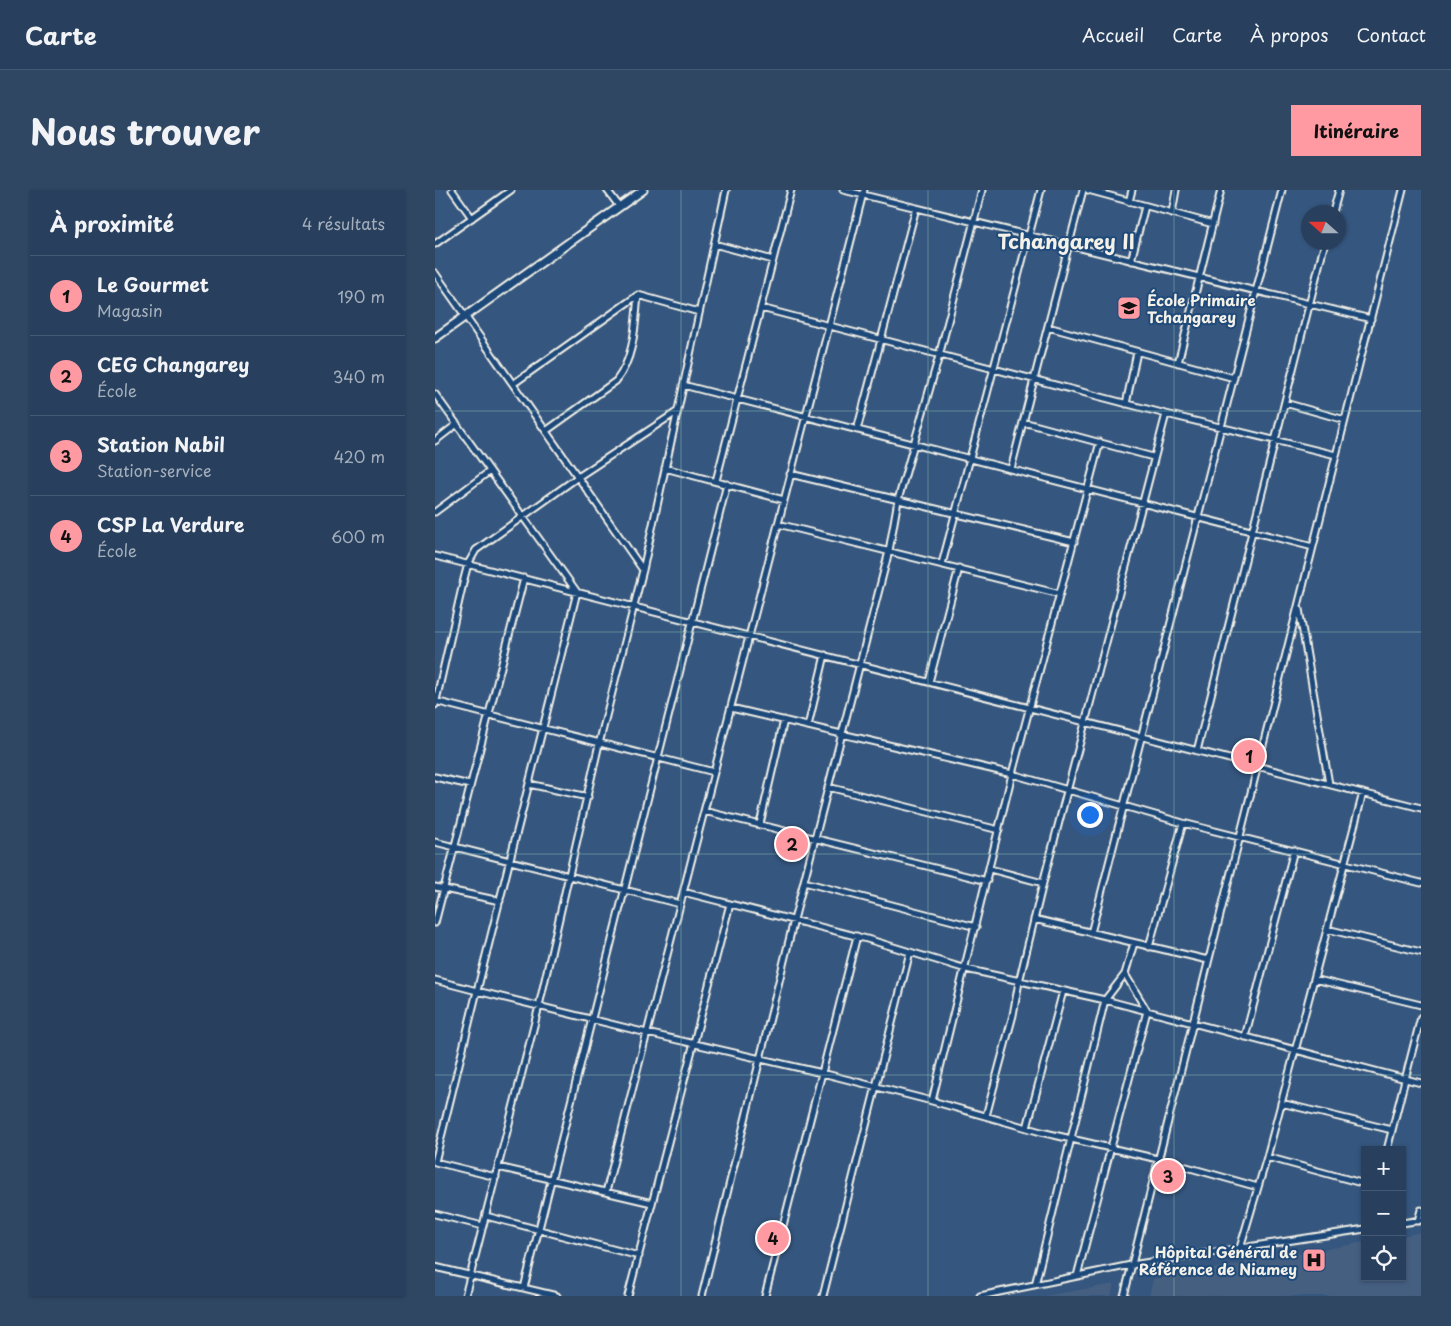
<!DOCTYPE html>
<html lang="fr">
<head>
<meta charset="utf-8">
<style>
  body { margin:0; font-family:"Playpen Sans",sans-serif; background:#304764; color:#f1f3f6 }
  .controls { position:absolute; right:15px; bottom:15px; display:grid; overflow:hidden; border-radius:0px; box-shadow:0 1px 4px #0004 }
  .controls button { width:45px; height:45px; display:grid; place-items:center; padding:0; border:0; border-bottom:1px solid #445973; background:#28405e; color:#f1f3f6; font:25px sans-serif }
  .compass { position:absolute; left:866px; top:15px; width:45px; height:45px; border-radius:50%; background:#28405e; box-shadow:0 1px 4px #0004; rotate:291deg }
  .you { position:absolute; left:654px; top:624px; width:18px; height:18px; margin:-12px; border:4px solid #fff; border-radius:50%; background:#1a73e8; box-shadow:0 0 0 8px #1a73e833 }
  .badge { display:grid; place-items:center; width:32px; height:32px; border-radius:50%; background:#ff9aa2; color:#111; font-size:16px; font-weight:700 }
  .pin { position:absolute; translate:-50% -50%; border:2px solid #fff; box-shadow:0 1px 5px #0006 }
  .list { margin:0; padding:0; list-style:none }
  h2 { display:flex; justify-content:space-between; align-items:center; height:65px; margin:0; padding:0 20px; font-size:21px }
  h2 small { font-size:16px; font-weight:400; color:#a5afbc }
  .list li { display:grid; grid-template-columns:32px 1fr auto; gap:15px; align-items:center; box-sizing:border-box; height:80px; padding:0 20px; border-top:1px solid #445973 }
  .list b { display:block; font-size:19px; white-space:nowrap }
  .list p { margin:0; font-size:16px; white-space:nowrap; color:#a5afbc }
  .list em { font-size:16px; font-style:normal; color:#a5afbc }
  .icon { flex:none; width:28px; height:28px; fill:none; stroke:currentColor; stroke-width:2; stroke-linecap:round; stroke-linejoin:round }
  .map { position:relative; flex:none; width:986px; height:1106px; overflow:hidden; border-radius:0px }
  header { display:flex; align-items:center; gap:30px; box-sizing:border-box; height:70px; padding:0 25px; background:#28405e; border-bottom:1px solid #445973 }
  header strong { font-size:24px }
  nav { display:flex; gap:28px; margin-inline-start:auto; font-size:18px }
  .intro { display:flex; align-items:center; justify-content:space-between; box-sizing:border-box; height:120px; padding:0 30px }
  h1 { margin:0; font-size:35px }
  .button { padding:12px 22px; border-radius:0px; background:#ff9aa2; color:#111; font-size:18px; font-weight:700 }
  main { display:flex; gap:30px; padding:0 30px }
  aside { flex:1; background:#28405e; border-radius:0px; box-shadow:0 1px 4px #0004 }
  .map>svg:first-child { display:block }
  .built { fill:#455e81 }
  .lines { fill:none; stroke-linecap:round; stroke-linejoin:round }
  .street-casing { stroke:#f4f1e8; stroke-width:9 }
  .secondary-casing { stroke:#f4f1e8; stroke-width:11 }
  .street { stroke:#1f4a7a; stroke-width:5 }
  .secondary { stroke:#1f4a7a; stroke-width:7 }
  .grid { fill:none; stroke:#82b4ab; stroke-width:1; stroke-opacity:0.55 }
  .labels { text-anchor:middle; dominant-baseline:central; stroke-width:4; stroke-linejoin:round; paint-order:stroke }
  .poi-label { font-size:15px; font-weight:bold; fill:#f4f1e8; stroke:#1f4a7a; text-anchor:start }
  .district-label { font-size:20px; font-weight:bold; fill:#f4f1e8; stroke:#1f4a7a }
</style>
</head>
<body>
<header>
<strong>Carte</strong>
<nav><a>Accueil</a><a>Carte</a><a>À propos</a><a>Contact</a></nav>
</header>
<div class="intro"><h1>Nous trouver</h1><a class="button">Itinéraire</a></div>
<main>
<aside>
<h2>À proximité<small>4 résultats</small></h2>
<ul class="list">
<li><span class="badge">1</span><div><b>Le Gourmet</b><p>Magasin</p></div><em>190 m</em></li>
<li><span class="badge">2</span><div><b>CEG Changarey</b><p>École</p></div><em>340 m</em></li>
<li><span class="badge">3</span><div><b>Station Nabil</b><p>Station-service</p></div><em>420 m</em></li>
<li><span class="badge">4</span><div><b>CSP La Verdure</b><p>École</p></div><em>600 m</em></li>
</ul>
</aside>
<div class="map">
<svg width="986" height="1106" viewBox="0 0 986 1106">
  <rect width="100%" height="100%" fill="#35567e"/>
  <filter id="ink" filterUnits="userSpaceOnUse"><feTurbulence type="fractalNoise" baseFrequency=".02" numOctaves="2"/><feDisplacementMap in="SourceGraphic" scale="10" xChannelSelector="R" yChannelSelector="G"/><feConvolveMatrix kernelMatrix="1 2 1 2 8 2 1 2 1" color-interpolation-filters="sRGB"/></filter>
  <g filter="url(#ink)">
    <!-- built -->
    <path class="built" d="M986,1042V1106H714L718,1089L930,1052V1087H967V1046Z
      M679,1094L676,1106H609Z"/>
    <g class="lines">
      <!-- street casing -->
      <g class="street-casing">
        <path id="street" d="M17,0L37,28
          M172,0L184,16
          M408,0L936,129
          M653,0L778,34
          M694,12L697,0
          M898,22L904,0
          M737,23L741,0
          M0,54L76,0
          M279,54L338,70
          M696,71L710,16
          M0,83L208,380
          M326,118L731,224L901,265
          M613,137L799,188
          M743,173L786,0
          M78,194L203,105L264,122
          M248,195L878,357
          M0,204L142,402L42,801L0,790
          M850,213L910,230
          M691,214L702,162
          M588,232L718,267
          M422,240L481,18
          M111,241L181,191C200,167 200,134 203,105
          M0,251L22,234
          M230,278L349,310
          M576,279L648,0
          M355,284L639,352
          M281,291L356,0
          M0,322L55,281
          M343,334L625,404
          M0,366L986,618
          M507,374L606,0
          M864,419L894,594
          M494,492L524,378
          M0,511L279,582
          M0,515L29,389L33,374L41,360L143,287L243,221
          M296,518L577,584L748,633L986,693
          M373,536L390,465
          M762,561L890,52
          M0,587L35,595
          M94,594L153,607
          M393,597L564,640
          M269,621L552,691
          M325,634L349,530
          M0,652L245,714
          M555,679L608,693
          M369,692L541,737
          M0,697L65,711
          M248,702L432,749L531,779L670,810L986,893
          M599,729L773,770
          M0,733L89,388
          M892,739L986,762
          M656,743L847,0
          M714,757L748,633
          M879,789L986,815
          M810,847L859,660
          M497,911L577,584L665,252
          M846,913L957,940
          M551,926L578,825L584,792L608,693L731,224
          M592,938L628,801
          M952,960L986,827
          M832,967L930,994
          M0,972L42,801L212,843L387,883L497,911L606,942L723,969L823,997
          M0,972L61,987
          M63,977L217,1013
          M171,1002L429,0
          M0,1024L48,1036
          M51,1026L204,1066
          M983,1031L986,1020
          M967,1033L986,1030
          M805,1058L832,967L928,603
          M0,1077L122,1106
          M642,1086L712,821L690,784
          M600,1095L670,810L690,784L699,753
          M89,1098L292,294
          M30,1106L104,816L164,554L208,380L291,0
          M193,1106L295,714
          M267,1106L359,730L454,361L463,310L504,166L547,0
          M330,1106L422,746
          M388,1106L475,762
          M545,1106L696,1075L930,1039
          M689,1106L968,0"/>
      </g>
      <!-- secondary casing -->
      <g class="secondary-casing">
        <path id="secondary" d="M0,148L208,0"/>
      </g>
      <!-- street -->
      <use href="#street" class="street"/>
      <!-- secondary -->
      <use href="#secondary" class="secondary"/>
    </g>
  </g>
  <!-- grid -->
  <path class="grid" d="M246,0V1106M493,0V1106M739,0V1106M0,221H986M0,442H986M0,664H986M0,885H986"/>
  <!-- icons -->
  <defs>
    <g id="school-square" transform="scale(1.25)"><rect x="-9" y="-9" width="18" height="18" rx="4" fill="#ff9aa2" stroke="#1f4a7a"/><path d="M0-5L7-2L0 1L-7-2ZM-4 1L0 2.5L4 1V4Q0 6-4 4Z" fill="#111"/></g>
    <g id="hospital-square" transform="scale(1.25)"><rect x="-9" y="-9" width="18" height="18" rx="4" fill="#ff9aa2" stroke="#1f4a7a"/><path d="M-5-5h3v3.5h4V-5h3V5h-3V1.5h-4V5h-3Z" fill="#111"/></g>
  </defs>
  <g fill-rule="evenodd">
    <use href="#school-square" x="694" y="118"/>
    <use href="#hospital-square" x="879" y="1070"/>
  </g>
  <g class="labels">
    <!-- poi labels -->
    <g class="poi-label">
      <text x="712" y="109">École Primaire<tspan x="712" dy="17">Tchangarey</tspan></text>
      <text x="862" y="1061" text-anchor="end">Hôpital Général de<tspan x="862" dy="17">Référence de Niamey</tspan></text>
    </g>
    <!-- district labels -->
    <g class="district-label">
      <text x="631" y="51">Tchangarey II</text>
    </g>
  </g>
</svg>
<div class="controls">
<button>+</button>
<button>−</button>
<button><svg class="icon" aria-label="locate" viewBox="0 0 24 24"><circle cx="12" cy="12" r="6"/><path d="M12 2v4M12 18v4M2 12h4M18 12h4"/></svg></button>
</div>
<svg class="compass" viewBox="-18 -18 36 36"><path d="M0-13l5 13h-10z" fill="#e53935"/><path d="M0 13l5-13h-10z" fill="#a5afbc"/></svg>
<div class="you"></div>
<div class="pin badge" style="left:814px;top:566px">1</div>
<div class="pin badge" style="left:357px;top:654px">2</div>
<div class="pin badge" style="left:733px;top:986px">3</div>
<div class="pin badge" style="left:338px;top:1048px">4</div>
</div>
</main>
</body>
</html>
